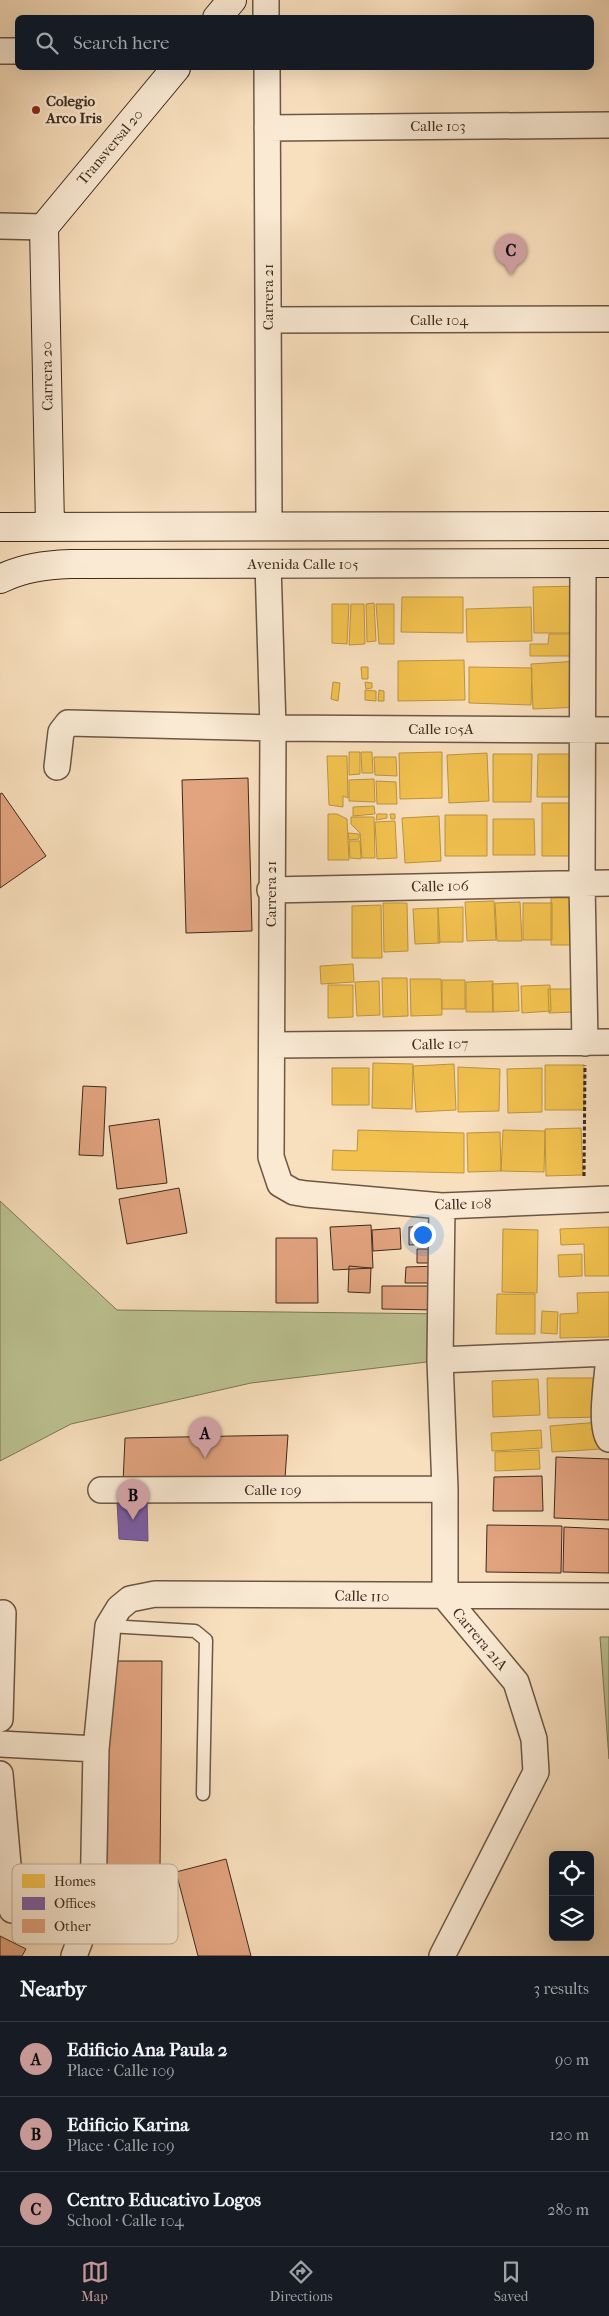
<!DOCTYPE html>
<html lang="en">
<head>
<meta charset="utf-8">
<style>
  body { margin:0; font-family:"IM FELL French Canon",serif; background:#20242c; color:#f1f3f6 }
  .controls { position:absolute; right:15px; bottom:15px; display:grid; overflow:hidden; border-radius:8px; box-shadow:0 5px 20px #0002 }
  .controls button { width:45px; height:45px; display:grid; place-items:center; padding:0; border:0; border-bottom:1px solid #363941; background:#171b24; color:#f1f3f6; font:25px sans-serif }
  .you { position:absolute; left:422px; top:1234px; width:18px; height:18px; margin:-12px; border:4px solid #fff; border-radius:50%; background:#1a73e8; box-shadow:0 0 0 8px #1a73e833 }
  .badge { display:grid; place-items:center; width:32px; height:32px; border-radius:50%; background:#c59692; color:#111; font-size:16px; font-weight:700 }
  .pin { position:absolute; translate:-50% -41px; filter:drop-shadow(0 1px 2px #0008) }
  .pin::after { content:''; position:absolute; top:26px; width:18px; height:15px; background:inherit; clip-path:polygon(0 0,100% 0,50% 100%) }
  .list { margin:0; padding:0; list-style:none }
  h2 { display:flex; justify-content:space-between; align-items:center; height:65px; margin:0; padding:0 20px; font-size:21px }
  h2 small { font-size:16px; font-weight:400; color:#9ea1a6 }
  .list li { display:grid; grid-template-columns:32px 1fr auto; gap:15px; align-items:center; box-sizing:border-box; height:75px; padding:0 20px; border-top:1px solid #363941 }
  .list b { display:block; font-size:19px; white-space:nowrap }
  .list p { margin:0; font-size:16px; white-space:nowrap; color:#9ea1a6 }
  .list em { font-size:16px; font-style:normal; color:#9ea1a6 }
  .icon { flex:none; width:28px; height:28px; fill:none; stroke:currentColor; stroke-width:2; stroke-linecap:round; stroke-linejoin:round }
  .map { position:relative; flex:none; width:609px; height:1956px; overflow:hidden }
  .search { position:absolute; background:#171b24; box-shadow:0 5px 20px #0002; left:15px; right:15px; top:15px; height:55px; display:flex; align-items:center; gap:12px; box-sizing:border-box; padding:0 18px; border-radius:8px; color:#9ea1a6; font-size:19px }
  .sheet { height:290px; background:#171b24 }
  nav { display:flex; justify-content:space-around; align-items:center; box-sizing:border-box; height:70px; border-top:1px solid #363941; background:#171b24; font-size:14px; color:#9ea1a6 }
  nav a { display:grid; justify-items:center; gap:2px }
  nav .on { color:#c59692 }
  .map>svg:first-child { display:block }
  .green { fill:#bcc292; stroke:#7d7657 }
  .homes { fill:#f2c14e; stroke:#bc943f }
  .offices { fill:#7b5ea7; stroke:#694e7d }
  .building { fill:#e2a37f; stroke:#3e2a1c }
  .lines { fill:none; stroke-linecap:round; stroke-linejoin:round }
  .lane-casing { stroke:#6c5744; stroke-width:15 }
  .street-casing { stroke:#6c5744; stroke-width:28 }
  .secondary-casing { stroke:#3e2a1c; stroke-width:30 }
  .path { stroke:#3e2a1c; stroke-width:3; stroke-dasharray:4 2.5; stroke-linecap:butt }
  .lane { stroke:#faead4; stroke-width:12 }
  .street { stroke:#faead4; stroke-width:25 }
  .secondary { stroke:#faead4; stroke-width:28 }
  .poi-dot { fill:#8f2418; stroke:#faead4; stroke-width:2 }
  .labels { text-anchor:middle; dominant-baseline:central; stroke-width:5; stroke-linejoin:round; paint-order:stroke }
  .poi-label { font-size:15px; font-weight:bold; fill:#3e2a1c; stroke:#faead4; text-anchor:start }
  .street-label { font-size:15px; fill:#3e2a1c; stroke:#faead4 }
  .key { fill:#faead4; stroke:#c2b09d; stroke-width:1 }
  .key-label { font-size:14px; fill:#3e2a1c }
</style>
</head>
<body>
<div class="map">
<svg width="609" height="1956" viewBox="0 0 609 1956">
  <rect width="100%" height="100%" fill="#f8dfbd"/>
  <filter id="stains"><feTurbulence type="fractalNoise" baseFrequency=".004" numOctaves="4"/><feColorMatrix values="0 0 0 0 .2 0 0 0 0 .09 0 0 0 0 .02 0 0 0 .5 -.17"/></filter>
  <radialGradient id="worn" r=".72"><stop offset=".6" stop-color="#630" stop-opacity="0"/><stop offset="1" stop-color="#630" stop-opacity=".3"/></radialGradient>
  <!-- green -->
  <path class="green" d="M0,1201L117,1310L448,1314L435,1361L251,1383L71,1424L0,1461Z
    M600,1637H609V1759Z"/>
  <!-- homes -->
  <path class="homes" d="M582,586V633H534L533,587Z
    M402,597H463V633L401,632Z
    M374,603L376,641L367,642L366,604Z
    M332,604H349L347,644L332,643Z
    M351,604H364L365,644L349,645Z
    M376,604H394V644H379Z
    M531,607L532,641L467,642L466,609Z
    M549,634H573V656H530V644H548Z
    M464,660L465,700L398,701V661Z
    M579,661L582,707L533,709L531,664Z
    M361,667H368V679H362Z
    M469,667L532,668L531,705L469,703Z
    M333,682L340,683L338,701L331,699Z
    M365,682L372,683V688L366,689Z
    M365,690L376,691V701L365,700Z
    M379,690L384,691V701H378Z
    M349,752H360V774L349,775Z
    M361,752H372L373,773H362Z
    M442,752V798L400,799L399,753Z
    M487,753L489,801L449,803L447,755Z
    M493,754H532L531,802H493Z
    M538,754H576V797H537Z
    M327,756H347L348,798L343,796V807L329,805Z
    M374,757H396L397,776L375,775Z
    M374,779L375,802L349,801V780Z
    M376,781L396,782L397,804H377Z
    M542,803H580L581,856H542Z
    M374,806L375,814L353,816V807Z
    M328,814H337L347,819L349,860H328Z
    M377,814H387V818L376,820Z
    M390,814H395V819H391Z
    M445,815H487V856H445Z
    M439,816L441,861L405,863L402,818Z
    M351,817H374L375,858H362L360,833L351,824Z
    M493,819H534L535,855H493Z
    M395,821L397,858L377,859L375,822Z
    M348,833L359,834V839L349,840Z
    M349,841H360L361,859L350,858Z
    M551,898H575L576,945H551Z
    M494,901L496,940L467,941L465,902Z
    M520,902L522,941H497L495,903Z
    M383,903H407L408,951L384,952Z
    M523,903H552V940H523Z
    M381,905L382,958H352V906Z
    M463,907V942H438V908Z
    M438,908L440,943L415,944L413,909Z
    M353,964L354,982L321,984L320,966Z
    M382,978H407L408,1016L383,1017Z
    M410,979H441L442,1015L411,1016Z
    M442,980H465V1009H442Z
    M379,981L380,1015L357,1016L355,982Z
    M493,981V1012H466V982Z
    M518,983L519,1011L493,1012L492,984Z
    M328,985H353V1017L328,1018Z
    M550,985L551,1011L522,1013L521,986Z
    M548,989H573L574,1012L549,1013Z
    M373,1063L413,1064L412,1109L372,1108Z
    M454,1064L456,1110L416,1112L413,1066Z
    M545,1065H584V1110H545Z
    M458,1067L500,1069L499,1111L458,1112Z
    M332,1068H369V1105H332Z
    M542,1068V1112L508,1113L507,1069Z
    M581,1128L583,1175L546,1176L545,1129Z
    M358,1130L464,1133V1173L332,1170L333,1150L357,1151Z
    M503,1130L545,1131L544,1172L501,1171Z
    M500,1132L501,1171L468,1172L467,1133Z
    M609,1227V1276H585L584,1244L561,1245L560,1229Z
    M503,1229L538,1230L537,1293L502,1292Z
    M582,1254V1276L559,1277L558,1255Z
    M609,1292V1337L560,1338V1314L578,1313L577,1293Z
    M497,1294H535V1334H496Z
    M542,1311L558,1312L557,1334L541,1333Z
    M547,1378H602V1417L548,1418Z
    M538,1379L540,1415L493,1417L492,1381Z
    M600,1422L602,1449L552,1452L550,1426Z
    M541,1430L542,1448L492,1451L491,1433Z
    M539,1450L540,1469L495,1471V1452Z"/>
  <!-- offices -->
  <path class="offices" d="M147,1499L148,1541L119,1539L117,1501Z"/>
  <!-- building -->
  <path class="building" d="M248,778L252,931L186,933L182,780Z
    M2,793L46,856L0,888V794Z
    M83,1086L106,1087L103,1156L79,1155Z
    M159,1119L167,1183L117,1189L109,1126Z
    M179,1188L187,1233L127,1244L119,1199Z
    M371,1225L373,1268L333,1270L330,1227Z
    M436,1226V1244L409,1245V1227Z
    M400,1228L401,1249L373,1251L372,1230Z
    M276,1238H317L318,1303H276Z
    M417,1249H433L434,1263H417Z
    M349,1266L371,1268L370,1293L348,1292Z
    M441,1266V1283H405L406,1267Z
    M382,1286H438V1310L382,1309Z
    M288,1435L285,1478L123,1483L125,1438Z
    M556,1457L609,1459V1520L554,1518Z
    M542,1476L543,1511H493L494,1477Z
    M487,1525L562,1526L561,1573L486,1572Z
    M564,1527L609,1529V1573L563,1572Z
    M107,1661H162L160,1870H105Z
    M226,1859L251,1956H198L176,1872Z
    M0,1936L26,1949L22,1956H0Z"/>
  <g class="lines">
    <!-- lane casing -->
    <g class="lane-casing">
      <path id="lane" d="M108,1626L195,1631L206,1640L203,1794"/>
    </g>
    <!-- street casing -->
    <g class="street-casing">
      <path id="street" d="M266,0V18
        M0,51H18
        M267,68L269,526
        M267,128L609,125
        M0,226L44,227
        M268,320L609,319
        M583,563L582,883L585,1043
        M268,564L273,728L271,1157L280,1184L294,1192L306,1194L442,1206L609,1199
        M57,767L61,732L68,723L273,728L609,730
        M270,890L609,883
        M272,1045L609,1042
        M442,1206L440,1360L445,1489V1597L516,1682L534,1739L536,1772L442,1956
        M609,1356C608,1375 599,1424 609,1439
        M440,1360L609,1353
        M101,1490L445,1489
        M0,1719L3,1613
        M0,1744L96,1749
        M0,1774L12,1910
        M74,1956L93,1906L96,1749L108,1626L119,1608L130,1599L155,1594L609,1596"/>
    </g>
    <!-- secondary casing -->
    <g class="secondary-casing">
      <path id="secondary" d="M217,18L232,0
        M50,526L44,227L176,68
        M0,527L609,526
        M0,579C23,568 45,565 70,564L609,563"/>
    </g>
    <!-- path -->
    <path class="path" d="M584,1176L585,1065"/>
    <!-- lane -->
    <use href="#lane" class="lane"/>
    <!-- street -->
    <use href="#street" class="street"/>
    <!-- secondary -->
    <use href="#secondary" class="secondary"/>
  </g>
  <!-- markers -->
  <circle class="poi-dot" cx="36" cy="110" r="5"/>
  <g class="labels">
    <!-- poi labels -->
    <g class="poi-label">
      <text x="46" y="101">Colegio<tspan x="46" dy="17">Arco Iris</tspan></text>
    </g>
    <!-- street labels -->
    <g class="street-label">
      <text x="438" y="126">Calle 103</text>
      <text transform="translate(110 147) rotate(-50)">Transversal 20</text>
      <text transform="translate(268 297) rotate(-90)">Carrera 21</text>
      <text x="439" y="320">Calle 104</text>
      <text transform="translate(47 376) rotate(-91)">Carrera 20</text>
      <text x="303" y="564">Avenida Calle 105</text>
      <text x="441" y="729">Calle 105A</text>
      <text transform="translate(440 886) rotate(-1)">Calle 106</text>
      <text transform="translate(271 894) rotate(-90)">Carrera 21</text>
      <text transform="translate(440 1044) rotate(-1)">Calle 107</text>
      <text transform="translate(463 1204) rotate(-1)">Calle 108</text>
      <text x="273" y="1490">Calle 109</text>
      <text transform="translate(362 1596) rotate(1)">Calle 110</text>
      <text transform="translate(480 1639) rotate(50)">Carrera 21A</text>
    </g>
  </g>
  <!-- legend -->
  <rect x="12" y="1864" width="166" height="80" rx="8" class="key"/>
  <rect x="22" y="1874" width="23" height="14" fill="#f2c14e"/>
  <rect x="22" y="1897" width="23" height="13" fill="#7b5ea7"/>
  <rect x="22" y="1919" width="23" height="14" fill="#e2a37f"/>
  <g class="key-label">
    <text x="54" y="1886">Homes</text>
    <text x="54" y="1908">Offices</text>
    <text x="54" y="1931">Other</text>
  </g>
  <rect width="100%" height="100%" filter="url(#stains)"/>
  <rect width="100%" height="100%" fill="url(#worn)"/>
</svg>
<div class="controls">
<button><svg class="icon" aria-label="locate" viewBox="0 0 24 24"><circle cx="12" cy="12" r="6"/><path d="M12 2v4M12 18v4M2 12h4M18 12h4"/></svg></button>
<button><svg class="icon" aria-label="layers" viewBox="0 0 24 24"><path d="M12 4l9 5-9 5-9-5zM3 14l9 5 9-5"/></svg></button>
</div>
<div class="you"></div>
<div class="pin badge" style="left:205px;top:1458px">A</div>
<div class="pin badge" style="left:133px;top:1520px">B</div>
<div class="pin badge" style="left:511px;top:275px">C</div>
<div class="search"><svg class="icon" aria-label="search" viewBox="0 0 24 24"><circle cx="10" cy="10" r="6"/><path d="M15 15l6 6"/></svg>Search here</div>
</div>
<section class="sheet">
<h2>Nearby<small>3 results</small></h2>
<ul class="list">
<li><span class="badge">A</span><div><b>Edificio Ana Paula 2</b><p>Place · Calle 109</p></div><em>90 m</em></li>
<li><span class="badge">B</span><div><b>Edificio Karina</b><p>Place · Calle 109</p></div><em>120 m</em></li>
<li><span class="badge">C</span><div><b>Centro Educativo Logos</b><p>School · Calle 104</p></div><em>280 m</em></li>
</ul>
</section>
<nav>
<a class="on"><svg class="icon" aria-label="map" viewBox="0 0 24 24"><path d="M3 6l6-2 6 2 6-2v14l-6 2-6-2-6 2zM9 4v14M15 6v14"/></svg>Map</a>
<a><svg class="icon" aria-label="directions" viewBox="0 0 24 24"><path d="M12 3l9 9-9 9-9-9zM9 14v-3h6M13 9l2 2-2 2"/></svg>Directions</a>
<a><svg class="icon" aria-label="saved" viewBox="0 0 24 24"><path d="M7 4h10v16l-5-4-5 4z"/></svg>Saved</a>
</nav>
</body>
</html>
